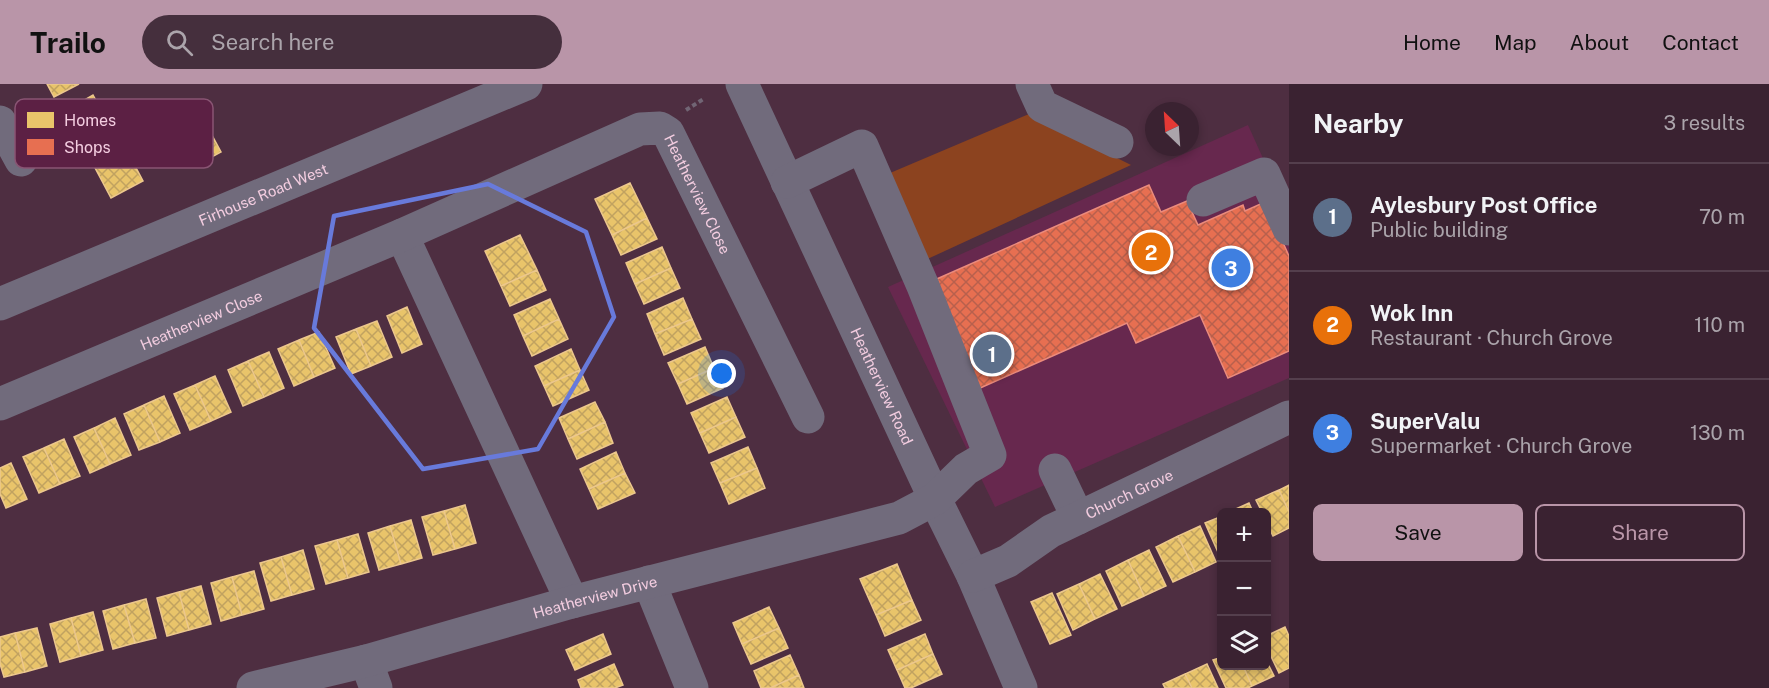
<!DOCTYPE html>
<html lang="en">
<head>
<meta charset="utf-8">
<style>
  body { margin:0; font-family:"Public Sans",sans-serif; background:#452f3d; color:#f1f3f6 }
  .controls { position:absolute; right:18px; bottom:18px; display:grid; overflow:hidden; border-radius:9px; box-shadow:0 3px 9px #0003 }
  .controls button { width:54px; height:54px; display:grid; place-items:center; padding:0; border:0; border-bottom:2px solid #543f4d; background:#3a2231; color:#f1f3f6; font:30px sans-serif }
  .compass { position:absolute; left:1145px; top:18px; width:54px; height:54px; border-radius:50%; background:#3a2231; box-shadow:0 3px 9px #0003; rotate:335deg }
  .you { position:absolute; left:722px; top:290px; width:21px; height:21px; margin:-15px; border:4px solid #fff; border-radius:50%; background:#1a73e8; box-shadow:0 0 0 9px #1a73e833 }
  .badge { display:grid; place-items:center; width:39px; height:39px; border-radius:50%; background:#b995a8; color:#fff; font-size:20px; font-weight:700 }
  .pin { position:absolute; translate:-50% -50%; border:3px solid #fff; box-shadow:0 2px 6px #0006 }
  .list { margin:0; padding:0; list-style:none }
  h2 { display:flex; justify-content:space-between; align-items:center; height:78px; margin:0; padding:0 24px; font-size:26px }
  h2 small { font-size:20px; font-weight:400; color:#aba4ab }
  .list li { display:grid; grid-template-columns:39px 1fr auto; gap:18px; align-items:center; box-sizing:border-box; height:108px; padding:0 24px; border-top:2px solid #543f4d }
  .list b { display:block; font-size:22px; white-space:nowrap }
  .list p { margin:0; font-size:20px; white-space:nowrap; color:#aba4ab }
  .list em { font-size:20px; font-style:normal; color:#aba4ab }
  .actions { display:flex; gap:12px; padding:18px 24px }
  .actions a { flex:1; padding:14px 0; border:2px solid #b995a8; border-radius:9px; text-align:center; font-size:21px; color:#b995a8 }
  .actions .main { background:#b995a8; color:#111 }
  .icon { flex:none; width:33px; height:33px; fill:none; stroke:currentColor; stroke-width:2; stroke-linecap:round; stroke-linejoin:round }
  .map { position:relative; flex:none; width:1289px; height:604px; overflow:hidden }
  header { display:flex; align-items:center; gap:36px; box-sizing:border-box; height:84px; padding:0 30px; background:#b995a8; color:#111 }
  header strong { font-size:28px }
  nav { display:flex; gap:33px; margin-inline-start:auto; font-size:21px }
  .search { width:420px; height:54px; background:#452f3d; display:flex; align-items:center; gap:15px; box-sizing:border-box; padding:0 21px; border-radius:33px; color:#aba4ab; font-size:22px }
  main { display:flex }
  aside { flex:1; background:#3a2231 }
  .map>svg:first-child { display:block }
  .built { fill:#67284e }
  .green { fill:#8c431f }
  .homes { fill:url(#homes-cross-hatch); stroke:#ecc78d; stroke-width:1.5 }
  .shops { fill:url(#shops-cross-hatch); stroke:#eb8b7c; stroke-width:1.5 }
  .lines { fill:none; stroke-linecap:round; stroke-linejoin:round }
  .path { stroke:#716574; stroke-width:4; stroke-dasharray:4.5 3; stroke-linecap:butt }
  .minor { stroke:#716b7c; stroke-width:33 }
  .marked { fill:none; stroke:#687adb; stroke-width:4.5; stroke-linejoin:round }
  .labels { text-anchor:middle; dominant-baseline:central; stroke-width:6; stroke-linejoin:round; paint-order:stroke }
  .street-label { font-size:15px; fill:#f3cde0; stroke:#5c2044 }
  .key { fill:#5c2044; stroke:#895473; stroke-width:1.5 }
  .key-label { font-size:16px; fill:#f3cde0 }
</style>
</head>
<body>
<header>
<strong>Trailo</strong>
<div class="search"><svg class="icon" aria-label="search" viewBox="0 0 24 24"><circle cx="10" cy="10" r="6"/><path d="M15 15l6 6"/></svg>Search here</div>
<nav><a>Home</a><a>Map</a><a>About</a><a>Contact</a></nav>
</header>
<main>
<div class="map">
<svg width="1289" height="604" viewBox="0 0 1289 604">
  <defs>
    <pattern id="homes-cross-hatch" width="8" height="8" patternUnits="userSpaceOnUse" patternTransform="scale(1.5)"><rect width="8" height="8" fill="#e9c46a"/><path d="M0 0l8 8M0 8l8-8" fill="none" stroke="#c1a260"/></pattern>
    <pattern id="shops-cross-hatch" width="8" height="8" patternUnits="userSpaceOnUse" patternTransform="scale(1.5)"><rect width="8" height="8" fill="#e76f51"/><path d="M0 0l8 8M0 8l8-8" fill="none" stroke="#b8604d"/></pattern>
  </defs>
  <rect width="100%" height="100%" fill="#4e2e41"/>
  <!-- built -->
  <path class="built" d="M1248,41L1289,132V294L995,423L888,203Z"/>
  <!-- green -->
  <path class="green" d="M1029,30L1131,81L921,178L883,92Z"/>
  <!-- homes -->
  <path class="homes" d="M47,0H79L54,13Z
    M93,11L106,34L75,52L62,29Z
    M199,27L221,68L195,82L173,42Z
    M125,63L143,97L111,114L93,80Z
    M630,99L647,134L612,151L595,115Z
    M647,134L657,155L621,171L612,151Z
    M520,151L537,186L501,202L485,167Z
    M662,163L671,184L635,200L626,179Z
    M671,184L680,204L644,220L635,200Z
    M537,186L546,206L510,222L501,202Z
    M683,214L692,235L655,250L647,230Z
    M550,215L559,235L523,252L514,231Z
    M407,223L422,260L402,269L387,232Z
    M559,235L568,255L532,272L523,252Z
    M692,235L701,255L664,271L655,250Z
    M377,237L392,273L371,282L356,245Z
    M356,245L371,282L351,290L336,253Z
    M319,248L335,284L314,293L299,256Z
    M299,256L314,293L294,302L278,265Z
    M705,263L714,284L678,300L668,279Z
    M571,265L580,286L544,302L535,282Z
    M269,268L284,304L264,313L248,277Z
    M248,277L264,313L243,322L228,286Z
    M714,284L723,304L687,320L678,300Z
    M580,286L589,306L553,322L544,302Z
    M215,292L231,328L211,337L195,301Z
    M195,301L211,337L190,346L174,310Z
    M164,312L180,349L160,358L144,321Z
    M727,313L736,333L700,349L691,329Z
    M595,318L605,338L568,355L559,334Z
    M144,321L160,358L139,366L124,330Z
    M736,333L745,353L709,369L700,349Z
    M115,334L131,371L110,380L94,344Z
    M605,338L613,359L577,375L568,355Z
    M94,344L110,380L90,389L74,353Z
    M64,355L80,392L60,400L44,364Z
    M748,363L757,384L720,399L711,379Z
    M44,364L60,400L39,409L23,373Z
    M616,368L625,389L589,405L580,385Z
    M11,379L27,415L6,424L0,410V384Z
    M757,384L765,404L729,420L720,399Z
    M625,389L635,409L598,425L589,405Z
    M1289,401V428L1279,406Z
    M1279,406L1289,428V444L1273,452L1266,438V428H1262L1256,416Z
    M1249,419L1253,428H1229Z
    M465,421L476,459L455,465L444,427Z
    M444,427L455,465L433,471L422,433Z
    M1222,432V475H1221L1205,439Z
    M411,436L422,474L401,480L390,442Z
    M390,442L401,480L379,486L368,449Z
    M1200,442L1216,478L1195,488L1178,452Z
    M358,450L369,488L348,494L337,456Z
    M1178,452L1195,488L1173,498L1156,463Z
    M337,456L348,494L326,500L315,462Z
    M303,466L314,505L292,511L281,473Z
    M1149,466L1166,502L1144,512L1128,476Z
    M281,473L292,511L271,517L260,479Z
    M1128,476L1144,512L1122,522L1106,487Z
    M897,480L912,516L876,531L860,495Z
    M254,487L264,525L242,531L232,493Z
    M1100,490L1117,525L1095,535L1079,500Z
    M232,493L242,531L221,537L211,499Z
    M1079,500L1095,535L1073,546L1057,510Z
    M201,502L211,540L189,546L179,508Z
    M179,508L189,546L167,552L157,514Z
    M1052,509L1071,551L1050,560L1031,518Z
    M146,515L156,554L135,559L124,521Z
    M912,516L921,536L885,552L876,531Z
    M124,521L135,559L113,565L103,527Z
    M769,523L779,544L742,560L733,539Z
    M93,528L103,566L81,572L71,534Z
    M71,534L81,572L60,578L50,540Z
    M1285,543L1289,552V584L1279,589L1266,562V552Z
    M37,544L47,582L25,588L15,549Z
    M779,544L788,564L751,580L742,560Z
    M15,549L25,588L4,593L0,580V553Z
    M603,550L611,570L575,586L566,566Z
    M925,550L933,570L897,586L888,566Z
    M933,570L942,590L911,604H905L897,586Z
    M790,571L799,591L770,604H761L754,587Z
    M1222,573V582H1243L1252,602L1248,604H1226L1213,576Z
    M1266,576L1274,592L1252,602L1243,582H1266Z
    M614,580L623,601L615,604H581L578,596Z
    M1207,580L1218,604H1192L1185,590Z
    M1185,590L1192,604H1165L1163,600Z
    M799,591L804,604H770Z"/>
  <!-- shops -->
  <path class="shops" d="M1149,101L1161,128L1187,117L1198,141L1243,121L1245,127L1265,118L1289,172V267L1228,294L1200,231L1136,259L1127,239L978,305L930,198Z"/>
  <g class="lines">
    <!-- path -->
    <path class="path" d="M686,26L705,14"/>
    <!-- minor -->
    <g class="minor">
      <path id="s1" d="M742,0L935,415L973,492L1021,604"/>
      <path d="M1032,0L1042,22L1117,58"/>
      <path d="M0,38L21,76"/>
      <path d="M1203,116L1264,90L1289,145"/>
      <path d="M402,151L572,518"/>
      <path id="s2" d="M0,220L526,0"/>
      <path id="s3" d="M0,320L402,151L640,45L660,44L668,49L808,333"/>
      <path d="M1055,386L1078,434"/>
      <path id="s4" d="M973,492L1008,477L1051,447L1289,333"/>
      <path d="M649,498L692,604"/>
      <path d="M366,577L376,604"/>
      <path id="s5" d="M253,604L366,577L572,518L899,434L935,415L966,385L990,371L923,202L862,62L787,98"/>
    </g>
  </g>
  <!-- marked area -->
  <path class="marked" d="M488,100L586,148L614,233L538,365L423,385L314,244L334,132Z"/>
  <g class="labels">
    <!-- street labels -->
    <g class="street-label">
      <text stroke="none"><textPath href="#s2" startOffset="285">Firhouse Road West</textPath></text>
      <text stroke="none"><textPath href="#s3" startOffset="794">Heatherview Close</textPath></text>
      <text stroke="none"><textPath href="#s3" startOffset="218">Heatherview Close</textPath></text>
      <text stroke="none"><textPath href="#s1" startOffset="333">Heatherview Road</textPath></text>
      <text stroke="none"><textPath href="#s4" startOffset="177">Church Grove</textPath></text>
      <text stroke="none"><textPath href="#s5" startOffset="354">Heatherview Drive</textPath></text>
    </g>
  </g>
  <!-- legend -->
  <rect x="15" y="15" width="198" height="69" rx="9" class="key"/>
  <rect x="27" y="28" width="27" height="16" fill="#e9c46a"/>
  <rect x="27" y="55" width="27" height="16" fill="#e76f51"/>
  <g class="key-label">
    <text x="64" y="42">Homes</text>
    <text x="64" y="69">Shops</text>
  </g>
</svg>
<div class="controls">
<button>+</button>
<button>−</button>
<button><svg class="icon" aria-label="layers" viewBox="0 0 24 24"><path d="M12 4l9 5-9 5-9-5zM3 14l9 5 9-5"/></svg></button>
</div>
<svg class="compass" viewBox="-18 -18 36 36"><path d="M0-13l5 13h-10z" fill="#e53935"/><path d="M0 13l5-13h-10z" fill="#aba4ab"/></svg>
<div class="you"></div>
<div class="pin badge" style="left:992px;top:270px;background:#5c6f8a">1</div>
<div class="pin badge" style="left:1151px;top:168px;background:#e8710a">2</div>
<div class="pin badge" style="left:1231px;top:184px;background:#3f7fe0">3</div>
</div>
<aside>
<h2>Nearby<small>3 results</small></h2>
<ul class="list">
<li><span class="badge" style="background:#5c6f8a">1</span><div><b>Aylesbury Post Office</b><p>Public building</p></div><em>70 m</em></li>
<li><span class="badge" style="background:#e8710a">2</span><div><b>Wok Inn</b><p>Restaurant · Church Grove</p></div><em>110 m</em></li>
<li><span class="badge" style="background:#3f7fe0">3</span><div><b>SuperValu</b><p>Supermarket · Church Grove</p></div><em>130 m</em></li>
</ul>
<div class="actions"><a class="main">Save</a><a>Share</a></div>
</aside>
</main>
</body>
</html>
